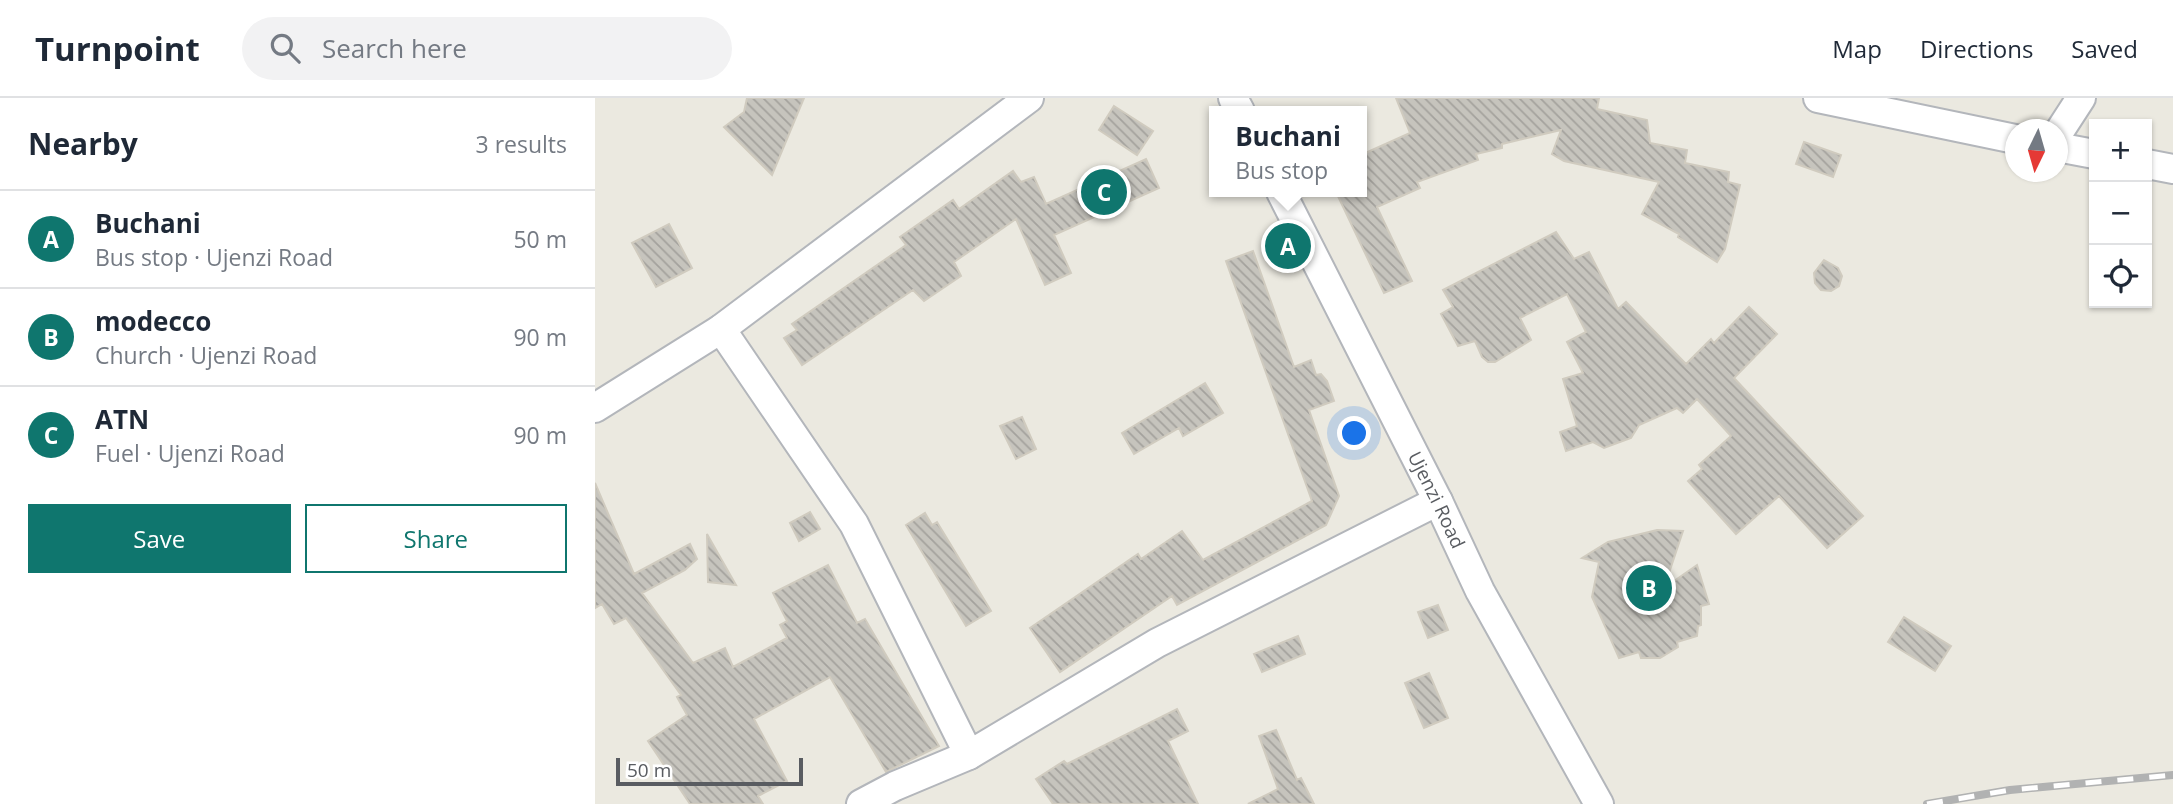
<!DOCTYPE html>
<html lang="en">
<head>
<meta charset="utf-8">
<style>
  body { margin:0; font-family:"Open Sans",sans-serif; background:#f2f2f3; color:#1f2937 }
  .controls { position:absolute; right:21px; top:21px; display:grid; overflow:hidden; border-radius:0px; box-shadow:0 2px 5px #0004 }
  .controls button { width:63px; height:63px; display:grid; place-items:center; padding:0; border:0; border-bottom:2px solid #e0e1e3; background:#fff; color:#1f2937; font:35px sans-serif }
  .compass { position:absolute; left:1410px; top:21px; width:63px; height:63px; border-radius:50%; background:#fff; box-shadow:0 2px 5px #0004; rotate:185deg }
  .scale { position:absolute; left:21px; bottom:18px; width:187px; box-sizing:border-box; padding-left:7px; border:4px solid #595c61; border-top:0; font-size:19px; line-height:24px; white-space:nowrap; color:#595c61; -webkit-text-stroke:5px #fff; paint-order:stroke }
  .you { position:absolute; left:760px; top:336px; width:24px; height:24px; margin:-18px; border:5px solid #fff; border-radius:50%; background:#1a73e8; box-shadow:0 0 0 10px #1a73e833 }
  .badge { display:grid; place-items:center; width:46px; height:46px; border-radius:50%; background:#0f766e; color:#fff; font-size:23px; font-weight:700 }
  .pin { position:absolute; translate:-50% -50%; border:4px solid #fff; box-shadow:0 2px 7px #0006 }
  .popup { position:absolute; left:614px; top:8px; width:158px; height:91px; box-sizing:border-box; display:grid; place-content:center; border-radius:0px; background:#fff; filter:drop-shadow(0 2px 5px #0005); font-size:23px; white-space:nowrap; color:#747a83 }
  .popup b { font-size:26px; color:#1f2937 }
  .popup::after { content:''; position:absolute; left:50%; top:100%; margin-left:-14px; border:14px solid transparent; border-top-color:#fff }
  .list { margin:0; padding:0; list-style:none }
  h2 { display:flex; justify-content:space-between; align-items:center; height:91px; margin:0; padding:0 28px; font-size:30px }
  h2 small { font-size:23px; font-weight:400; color:#747a83 }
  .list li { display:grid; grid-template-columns:46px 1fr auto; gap:21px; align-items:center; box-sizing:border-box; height:98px; padding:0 28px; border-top:2px solid #e0e1e3 }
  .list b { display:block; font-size:26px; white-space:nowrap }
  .list p { margin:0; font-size:23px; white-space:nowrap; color:#747a83 }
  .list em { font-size:23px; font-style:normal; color:#747a83 }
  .actions { display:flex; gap:14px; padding:21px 28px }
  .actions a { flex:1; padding:16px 0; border:2px solid #0f766e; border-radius:0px; text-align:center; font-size:24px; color:#0f766e }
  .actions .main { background:#0f766e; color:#fff }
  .icon { flex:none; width:38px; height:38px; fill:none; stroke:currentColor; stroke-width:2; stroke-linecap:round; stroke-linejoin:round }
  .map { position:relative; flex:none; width:1578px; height:706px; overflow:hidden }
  header { display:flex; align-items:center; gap:42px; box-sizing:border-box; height:98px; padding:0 35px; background:#fff; border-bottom:2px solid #e0e1e3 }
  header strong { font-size:33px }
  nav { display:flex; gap:38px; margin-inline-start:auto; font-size:24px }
  .search { width:490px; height:63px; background:#f2f2f3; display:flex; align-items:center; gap:18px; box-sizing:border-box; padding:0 24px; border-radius:38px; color:#747a83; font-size:26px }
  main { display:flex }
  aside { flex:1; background:#fff }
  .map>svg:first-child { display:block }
  .building { fill:url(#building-back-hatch); stroke:#d0cbbf; stroke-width:2 }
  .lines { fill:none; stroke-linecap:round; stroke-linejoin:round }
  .minor-casing { stroke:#b3b6bb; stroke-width:32 }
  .minor { stroke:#fff; stroke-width:28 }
  .rail-casing { stroke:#b1b2b2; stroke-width:8 }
  .rail { stroke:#fff; stroke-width:5; stroke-dasharray:16; stroke-linecap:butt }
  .labels { text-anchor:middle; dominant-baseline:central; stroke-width:6; stroke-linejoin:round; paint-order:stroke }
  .street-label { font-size:19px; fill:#595c61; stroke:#fff }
</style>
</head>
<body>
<header>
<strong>Turnpoint</strong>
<div class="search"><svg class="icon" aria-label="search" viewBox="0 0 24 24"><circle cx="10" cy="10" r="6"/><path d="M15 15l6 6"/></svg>Search here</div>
<nav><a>Map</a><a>Directions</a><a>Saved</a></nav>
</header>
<main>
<aside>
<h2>Nearby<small>3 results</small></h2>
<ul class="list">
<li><span class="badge">A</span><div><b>Buchani</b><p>Bus stop · Ujenzi Road</p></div><em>50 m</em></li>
<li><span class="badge">B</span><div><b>modecco</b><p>Church · Ujenzi Road</p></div><em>90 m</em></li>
<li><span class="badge">C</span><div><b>ATN</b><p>Fuel · Ujenzi Road</p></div><em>90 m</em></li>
</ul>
<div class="actions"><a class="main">Save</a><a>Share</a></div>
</aside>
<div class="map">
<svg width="1578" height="706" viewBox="0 0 1578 706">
  <defs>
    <pattern id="building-back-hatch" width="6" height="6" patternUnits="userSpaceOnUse" patternTransform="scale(1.75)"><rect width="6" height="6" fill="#c6c4bd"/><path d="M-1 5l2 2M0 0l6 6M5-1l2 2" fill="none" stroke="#a4a29d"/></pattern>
  </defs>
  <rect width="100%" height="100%" fill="#ebe9e0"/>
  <!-- building -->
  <path class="building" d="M152,0H209L177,77L129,29L149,14Z
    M801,0H1004L1002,11L1052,22L1055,45L1092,52L1090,65L1134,74L1133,84L1145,87L1130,151L1122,164L1083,139L1084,136L1047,116L1064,84L969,63L957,56L966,32L907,46V50L881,56L883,62L822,84L825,90L782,109L817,183L789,195L741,94H766V57L815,35Z
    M519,8L558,33L542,57L504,32Z
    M1209,44L1246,57L1238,79L1201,66Z
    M551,61L564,90L459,137L476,175L450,187L421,121L359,164L366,178L329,203L318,192L207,267L189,240L202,232L197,226L311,147L305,139L358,102L364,111L418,73L426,84L439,79L451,106Z
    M74,126L97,170L61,189L37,145Z
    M961,134L979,161L994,154L1023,211L1031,204L1091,266L1116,241L1119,245L1154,209L1182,236L1139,280L1268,418L1232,450L1184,398L1141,436L1093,383L1107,371L1104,367L1136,338L1102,301L1088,315L1082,310L1044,327L1036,340L1009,350L998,344L971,353L965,334L982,328L968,281L988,275L972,244L991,234L972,196L925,220L936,242L900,264H893L887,259L880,243L863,248L846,216L858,209L848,192Z
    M658,153L699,269L716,262L721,277L726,276L732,283L739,303L714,312L744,398L731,427L582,507L577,498L465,574L435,530L543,456L546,461L587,433L608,462L717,403L631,163Z
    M1229,162L1243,170L1247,178L1244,188L1236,193L1226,192L1220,185L1219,175Z
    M610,285L628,315L588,338L584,330L539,356L527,335Z
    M427,319L441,351L421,361L405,328Z
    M0,385L39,476L95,446L102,461L90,472L47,495L98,565L130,550L138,569L192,540L185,527L192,523L178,495L233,467L262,525L270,521L344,648L291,674L235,579L159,621L192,683L163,698L168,706H95L53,643L92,617L82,599L86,597L31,520L19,526L7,506L0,510Z
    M215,414L225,431L204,443L195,425Z
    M330,415L337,427L342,424L396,513L371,528L311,427Z
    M1062,432L1088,433L1069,490L1102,467L1114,506L1106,508V527L1103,528L1102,538L1082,544L1083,549L1065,560H1046L1044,554L1024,560L997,499L1004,464L987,460L1013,444Z
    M112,436L141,487L113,484Z
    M843,507L853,532L833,540L823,514Z
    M1309,519L1356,548L1340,573L1293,544Z
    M703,538L710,556L667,574L659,556Z
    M834,575L853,620L829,630L810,585Z
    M582,611L593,633L573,643L603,706H458L441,681L469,663L472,666Z
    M681,632L702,682L706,680L719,706H653L683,691L664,638Z"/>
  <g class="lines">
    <!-- minor casing -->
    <g class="minor-casing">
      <g id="minor">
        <path d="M638,0L645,13"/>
        <path d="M1223,0L1420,41"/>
        <path d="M1462,37L1486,0"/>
        <path d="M1462,49L1499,56"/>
        <path d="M1552,66L1578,71"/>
        <path id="s1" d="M686,94L843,403L885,493L1004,706"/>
        <path d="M126,231L259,426L374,657"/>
        <path d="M0,310L126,231L434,0"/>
        <path d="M266,706L300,688L374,657L562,545L843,403"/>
      </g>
    </g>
    <!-- minor -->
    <use href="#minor" class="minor"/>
    <!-- rail casing -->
    <g class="rail-casing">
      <path id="rail" d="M1332,706L1415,692L1578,677"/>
    </g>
    <!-- rail -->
    <use href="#rail" class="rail"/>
  </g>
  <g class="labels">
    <!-- street labels -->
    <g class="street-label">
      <text stroke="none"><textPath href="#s1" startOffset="345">Ujenzi Road</textPath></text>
    </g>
  </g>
</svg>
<div class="controls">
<button>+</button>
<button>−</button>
<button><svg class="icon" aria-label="locate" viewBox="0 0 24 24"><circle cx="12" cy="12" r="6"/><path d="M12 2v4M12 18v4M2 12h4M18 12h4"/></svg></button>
</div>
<svg class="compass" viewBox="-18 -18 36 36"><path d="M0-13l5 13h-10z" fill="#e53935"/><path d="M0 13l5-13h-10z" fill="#747a83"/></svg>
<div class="scale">50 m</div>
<div class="you"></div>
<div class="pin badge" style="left:693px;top:148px">A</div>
<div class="popup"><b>Buchani</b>Bus stop</div>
<div class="pin badge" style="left:1054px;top:490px">B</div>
<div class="pin badge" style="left:509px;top:94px">C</div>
</div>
</main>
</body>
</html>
